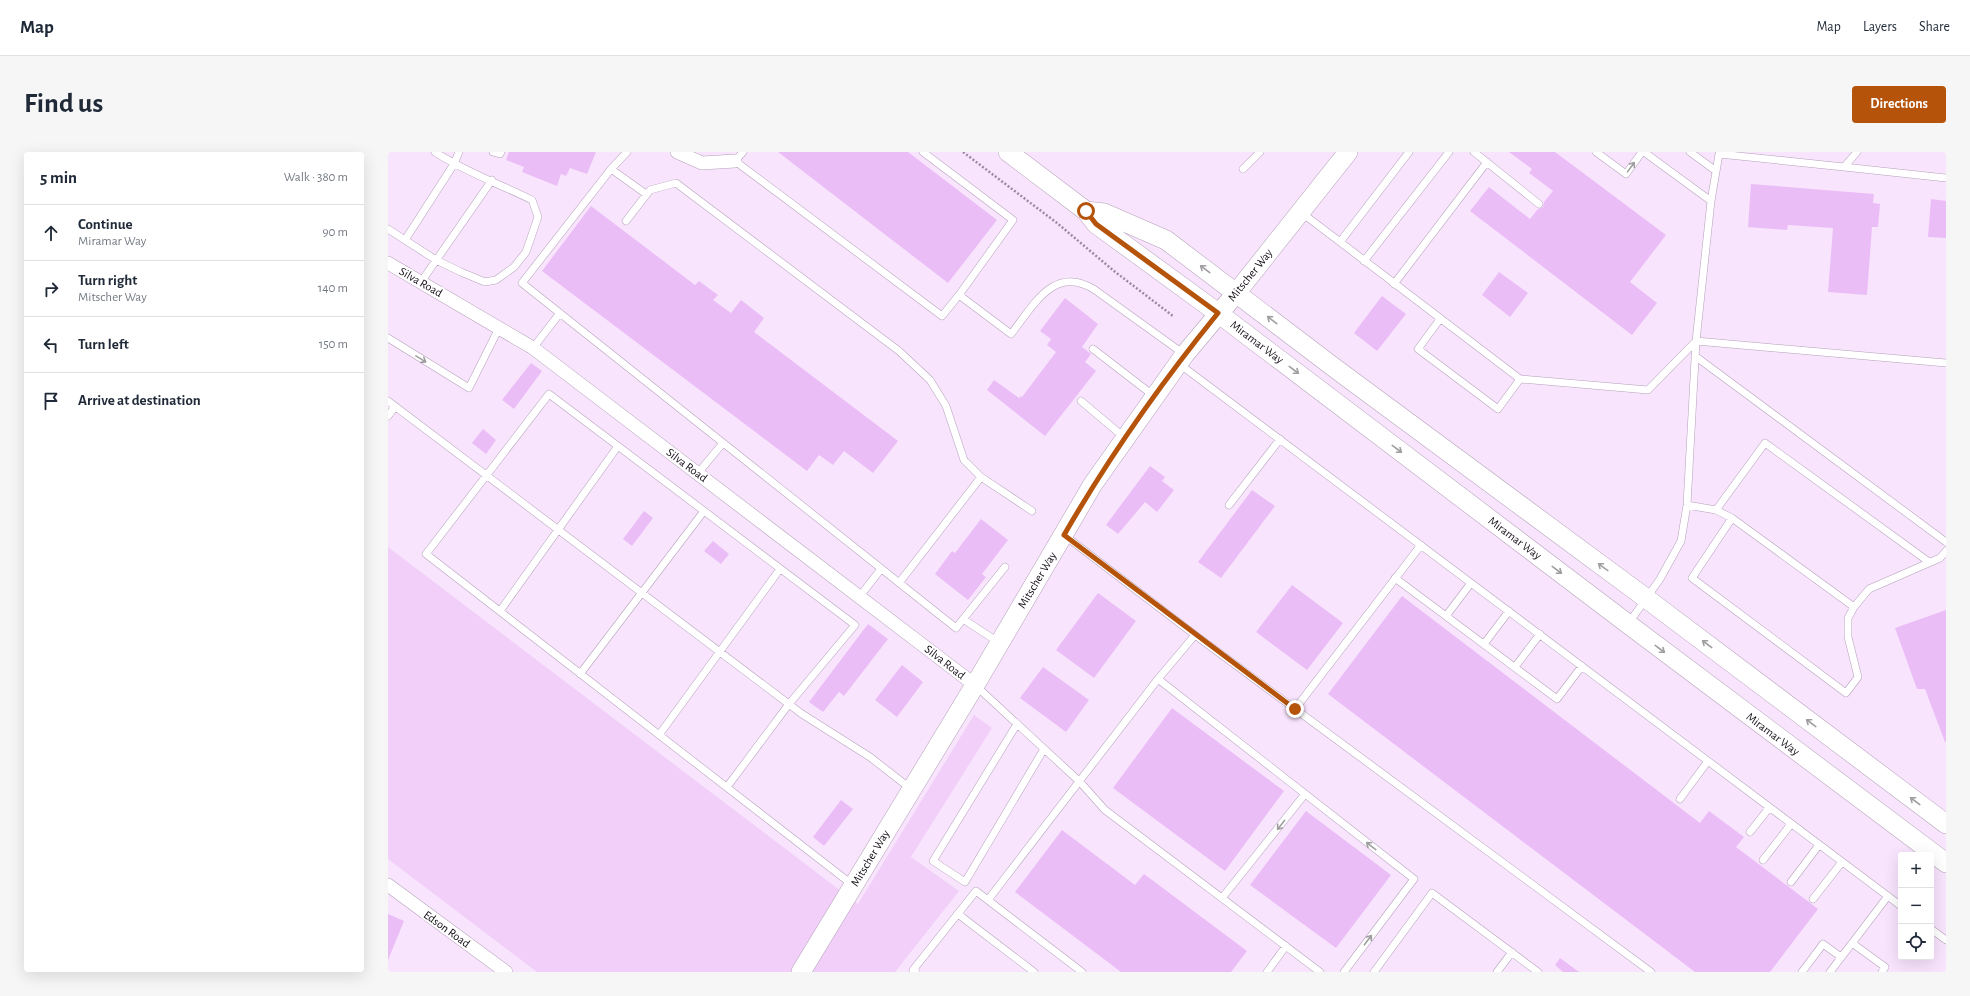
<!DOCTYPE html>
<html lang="en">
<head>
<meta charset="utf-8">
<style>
  body { margin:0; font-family:"Alegreya Sans",sans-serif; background:#f6f6f7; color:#1f2937 }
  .controls { position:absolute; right:12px; bottom:12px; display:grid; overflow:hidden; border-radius:4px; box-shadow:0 4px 16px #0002 }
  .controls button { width:36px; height:36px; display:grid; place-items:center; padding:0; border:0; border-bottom:1px solid #e0e1e3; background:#fff; color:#1f2937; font:20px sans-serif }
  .stop { position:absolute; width:12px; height:12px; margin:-9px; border:3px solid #b45309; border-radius:50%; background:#fff }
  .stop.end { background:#b45309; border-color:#fff; box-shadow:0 1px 4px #0008 }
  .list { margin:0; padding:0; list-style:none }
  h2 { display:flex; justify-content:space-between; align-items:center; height:52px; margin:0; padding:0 16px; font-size:17px }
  h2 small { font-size:13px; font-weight:400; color:#747a83 }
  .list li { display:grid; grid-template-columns:26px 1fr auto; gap:12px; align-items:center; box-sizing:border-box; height:56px; padding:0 16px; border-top:1px solid #e0e1e3 }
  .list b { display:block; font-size:15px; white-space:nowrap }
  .list p { margin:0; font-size:13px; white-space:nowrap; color:#747a83 }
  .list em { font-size:13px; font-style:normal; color:#747a83 }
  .icon { flex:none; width:22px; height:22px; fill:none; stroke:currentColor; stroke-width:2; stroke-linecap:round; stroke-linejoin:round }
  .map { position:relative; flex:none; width:1558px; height:820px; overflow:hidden; border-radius:4px }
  header { display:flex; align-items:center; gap:24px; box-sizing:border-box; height:56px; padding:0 20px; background:#fff; border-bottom:1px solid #e0e1e3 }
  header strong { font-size:19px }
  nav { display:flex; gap:22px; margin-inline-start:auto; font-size:14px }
  .intro { display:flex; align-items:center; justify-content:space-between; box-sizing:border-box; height:96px; padding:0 24px }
  h1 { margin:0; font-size:28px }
  .button { padding:10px 18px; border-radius:4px; background:#b45309; color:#fff; font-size:14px; font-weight:700 }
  main { display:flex; gap:24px; padding:0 24px }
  aside { flex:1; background:#fff; border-radius:4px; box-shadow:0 4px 16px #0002 }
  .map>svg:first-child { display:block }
  .green { fill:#f1cff9 }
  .building { fill:#ebbdf7 }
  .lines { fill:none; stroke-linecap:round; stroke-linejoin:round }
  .lane-casing { stroke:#b4a1b9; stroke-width:8 }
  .street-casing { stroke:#b4a1b9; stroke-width:14 }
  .secondary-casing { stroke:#b4a1b9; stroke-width:20 }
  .path { stroke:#998b9d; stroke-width:2.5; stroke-dasharray:2 2; stroke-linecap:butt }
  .lane { stroke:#fff; stroke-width:7 }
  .street { stroke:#fff; stroke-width:13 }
  .secondary { stroke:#fff; stroke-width:19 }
  .oneway { stroke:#a19ea1 }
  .route { stroke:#b45309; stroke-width:5 }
  .labels { text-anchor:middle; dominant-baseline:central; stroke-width:4; stroke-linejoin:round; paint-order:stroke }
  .street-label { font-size:12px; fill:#130d15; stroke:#fff }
</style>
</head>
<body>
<header>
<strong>Map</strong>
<nav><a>Map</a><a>Layers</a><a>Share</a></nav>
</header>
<div class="intro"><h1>Find us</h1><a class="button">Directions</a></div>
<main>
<aside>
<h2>5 min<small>Walk · 380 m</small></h2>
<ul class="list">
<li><svg class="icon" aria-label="ahead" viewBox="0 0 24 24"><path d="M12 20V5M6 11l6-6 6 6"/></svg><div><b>Continue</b><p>Miramar Way</p></div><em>90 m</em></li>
<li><svg class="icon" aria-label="right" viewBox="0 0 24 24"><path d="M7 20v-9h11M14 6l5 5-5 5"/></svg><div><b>Turn right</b><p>Mitscher Way</p></div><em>140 m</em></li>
<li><svg class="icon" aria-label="left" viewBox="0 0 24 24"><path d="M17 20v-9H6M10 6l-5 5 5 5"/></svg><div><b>Turn left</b></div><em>150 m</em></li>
<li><svg class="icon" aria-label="arrive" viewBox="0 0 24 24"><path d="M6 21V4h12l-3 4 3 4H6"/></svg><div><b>Arrive at destination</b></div></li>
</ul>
</aside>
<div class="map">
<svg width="1558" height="820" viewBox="0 0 1558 820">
  <rect width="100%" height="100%" fill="#f8e4fd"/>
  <!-- green -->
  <path class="green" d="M0,395L470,752L586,563L604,576L523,705L571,739L507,820H149L0,707Z"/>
  <!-- building -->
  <path class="building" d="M121,0H208L199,22L182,16L178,24L173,22L169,34L134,20L136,15L118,8Z
    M390,0H520L609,68L560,131Z
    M1121,0H1167L1278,83L1242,130L1269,151L1244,183L1082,59L1101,35L1142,67L1150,57L1155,55L1156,50L1165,39L1141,21L1144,17Z
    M1363,32L1486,42L1485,51L1492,52L1490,75H1484L1479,143L1440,140L1445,76L1400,73L1399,78L1360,75Z
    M1543,47L1558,49V86L1540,85Z
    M203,54L307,133L311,129L330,143L325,148L343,161L353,148L376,166L366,180L510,289L485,321L456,299L445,313L431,303L419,319L154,119Z
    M1111,120L1140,141L1122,165L1094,143Z
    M994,144L1018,162L989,199L966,181Z
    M677,146L710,172L694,195L703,202L697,210L708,219L657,284L599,238L606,228L631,246L633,244L634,245L668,200L659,193L663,187L652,179Z
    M143,211L154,219L126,257L114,248Z
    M95,277L108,288L98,302L84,291Z
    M762,314L777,325L774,329L786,338L769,360L757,350L730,382L718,373Z
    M864,338L887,354L833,426L810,410Z
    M256,359L265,366L244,394L235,387Z
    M593,367L620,388L594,422L598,425L580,448L547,422L564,399L567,401Z
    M325,389L341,402L333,412L316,399Z
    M904,433L955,471L919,518L868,480Z
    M710,441L748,469L706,526L668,498Z
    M1014,444L1312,671L1321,659L1356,685L1348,695L1430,757L1382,820H1307L940,542Z
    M1558,458V590H1557L1537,537H1529L1507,476Z
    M480,472L500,487L456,544L451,540L435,560L421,550Z
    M514,513L535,530L509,565L487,548Z
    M655,515L701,548L678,580L632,546Z
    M784,556L896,639L837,719L725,636Z
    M453,648L465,657L436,694L425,685Z
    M918,659L1003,723L948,796L862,733Z
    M674,678L747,733L756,722L859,799L843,820H733L627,740Z
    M0,762L16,769L0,808Z
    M1172,806L1191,820H1175L1167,813Z"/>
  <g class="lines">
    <!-- lane casing -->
    <g class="lane-casing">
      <path id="lane" d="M105,0L112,2L113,0
        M239,0L223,17L134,131L568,476L617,415
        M355,0L347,9L554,164L571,143L623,182C646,153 666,112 707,138L796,202
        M535,0L625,68L571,143
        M1086,0L1151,52
        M1208,0L1238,22L1254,0
        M1256,0L1323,49
        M1302,0L1328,19
        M1456,15L1558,26
        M223,17L258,42
        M855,17L872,0
        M914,61L1132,227L1260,238L1308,189L1558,211
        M238,69L262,38L288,31L511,199L542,228L558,254L576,308L593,325L644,359
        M0,77L48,108L73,120L97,130L108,128L126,115L138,100L150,65L144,48C112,32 77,20 47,0
        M17,88L66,12L71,0
        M952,90L1021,0
        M976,109L1061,0
        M33,130L104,28
        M1006,132L1099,10
        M1052,167L1030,197L1110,257L1132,227
        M0,186L81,236L111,176
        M145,196L172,161
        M705,197L766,244
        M1307,204L1558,390
        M790,211L1513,754
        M0,249L414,562L482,605L523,637
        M693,249L737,286
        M0,264L7,255
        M310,321L335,291
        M841,353L892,287
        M1299,353L1328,358L1344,366L1466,455
        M1328,358L1377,291L1541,410
        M1344,366L1304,426L1458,541L1470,525L1460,485V466L1466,455L1481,437L1552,406L1558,399
        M676,383L807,483L1263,820
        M1007,426L1169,547L1194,514
        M511,431L593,325
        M472,444L493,417
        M112,459L230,294
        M1058,464L1083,431
        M575,467L610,490
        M1240,472L1272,427L1293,389L1299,353L1308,189L1323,49L1331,2L1456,15L1469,0
        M1096,492L1121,459
        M1127,515L1152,482
        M192,522L316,359
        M770,527L1026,727L956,820
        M587,533L692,630L717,658L932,820
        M907,557L1033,393
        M629,572L545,709L577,730L656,597
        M271,583L392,417
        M339,635L401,552L467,473L161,242L38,402L466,734
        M1292,647L1320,609
        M1362,680L1381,656
        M1375,708L1403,672
        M1403,730L1431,693
        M834,746L917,642
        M1425,747L1454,710
        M600,748L770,527L807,483
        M570,762L646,820
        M1543,777L1558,788
        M1464,791L1497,815L1494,820
        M528,820L525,818L588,739L694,820
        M879,820L898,794
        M986,820L1044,741L1150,820
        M1109,820L1124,800
        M1414,820L1435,792L1453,805
        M1442,820L1500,744"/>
    </g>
    <!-- street casing -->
    <g class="street-casing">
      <path id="street" d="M289,0L314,11L347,9
        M0,111L145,196L587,533
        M0,733L118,820"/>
    </g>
    <!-- secondary casing -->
    <g class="secondary-casing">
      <path id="secondary" d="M620,0L698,59L708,72L830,161L1240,472L1558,711
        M698,59L716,61L778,88L948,217L1259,447L1558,672
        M413,820L587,533L705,332L797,202L849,140L960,0"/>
    </g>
    <!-- path -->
    <path class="path" d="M575,0L669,71L726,119L785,164"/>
    <!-- lane -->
    <use href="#lane" class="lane"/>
    <!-- street -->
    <use href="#street" class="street"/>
    <!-- secondary -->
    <use href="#secondary" class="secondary"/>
  </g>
  <!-- one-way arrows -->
  <defs><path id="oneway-shaft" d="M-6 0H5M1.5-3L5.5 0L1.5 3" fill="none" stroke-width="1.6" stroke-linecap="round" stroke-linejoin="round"/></defs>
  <g class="oneway">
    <use href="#oneway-shaft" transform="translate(1243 15) rotate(-54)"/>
    <use href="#oneway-shaft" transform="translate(817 117) rotate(-143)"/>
    <use href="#oneway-shaft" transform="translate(884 168) rotate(-142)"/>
    <use href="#oneway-shaft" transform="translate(33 207) rotate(31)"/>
    <use href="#oneway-shaft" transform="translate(906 218) rotate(37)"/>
    <use href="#oneway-shaft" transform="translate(1009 297) rotate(37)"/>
    <use href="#oneway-shaft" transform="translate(1215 415) rotate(-144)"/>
    <use href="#oneway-shaft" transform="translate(1169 418) rotate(37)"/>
    <use href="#oneway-shaft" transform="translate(1319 492) rotate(-143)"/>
    <use href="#oneway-shaft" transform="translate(1272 497) rotate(37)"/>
    <use href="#oneway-shaft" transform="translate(1423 571) rotate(-143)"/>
    <use href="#oneway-shaft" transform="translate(1527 649) rotate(-143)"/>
    <use href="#oneway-shaft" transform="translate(893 673) rotate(128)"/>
    <use href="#oneway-shaft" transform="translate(983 694) rotate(-142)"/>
    <use href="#oneway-shaft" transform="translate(980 788) rotate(-53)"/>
  </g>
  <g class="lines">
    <!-- route -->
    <path class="route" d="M698,59L708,72L830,161C773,231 721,305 676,383L907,557"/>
  </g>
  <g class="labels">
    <!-- street labels -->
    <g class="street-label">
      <text transform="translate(862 123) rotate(-51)">Mitscher Way</text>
      <text transform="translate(33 130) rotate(30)">Silva Road</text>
      <text transform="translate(869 190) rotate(37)">Miramar Way</text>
      <text transform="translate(299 313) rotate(37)">Silva Road</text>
      <text transform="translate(1127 386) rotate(37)">Miramar Way</text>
      <text transform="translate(649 428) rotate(-59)">Mitscher Way</text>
      <text transform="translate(557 510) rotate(38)">Silva Road</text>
      <text transform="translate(1385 582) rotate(37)">Miramar Way</text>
      <text transform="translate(482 706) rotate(-59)">Mitscher Way</text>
      <text transform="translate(59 777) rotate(36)">Edson Road</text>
    </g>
  </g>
</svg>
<div class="controls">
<button>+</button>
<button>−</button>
<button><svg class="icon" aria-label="locate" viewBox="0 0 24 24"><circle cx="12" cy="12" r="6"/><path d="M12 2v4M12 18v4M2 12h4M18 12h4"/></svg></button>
</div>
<div class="stop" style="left:698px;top:59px"></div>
<div class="stop end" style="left:907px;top:557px"></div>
</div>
</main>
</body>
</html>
